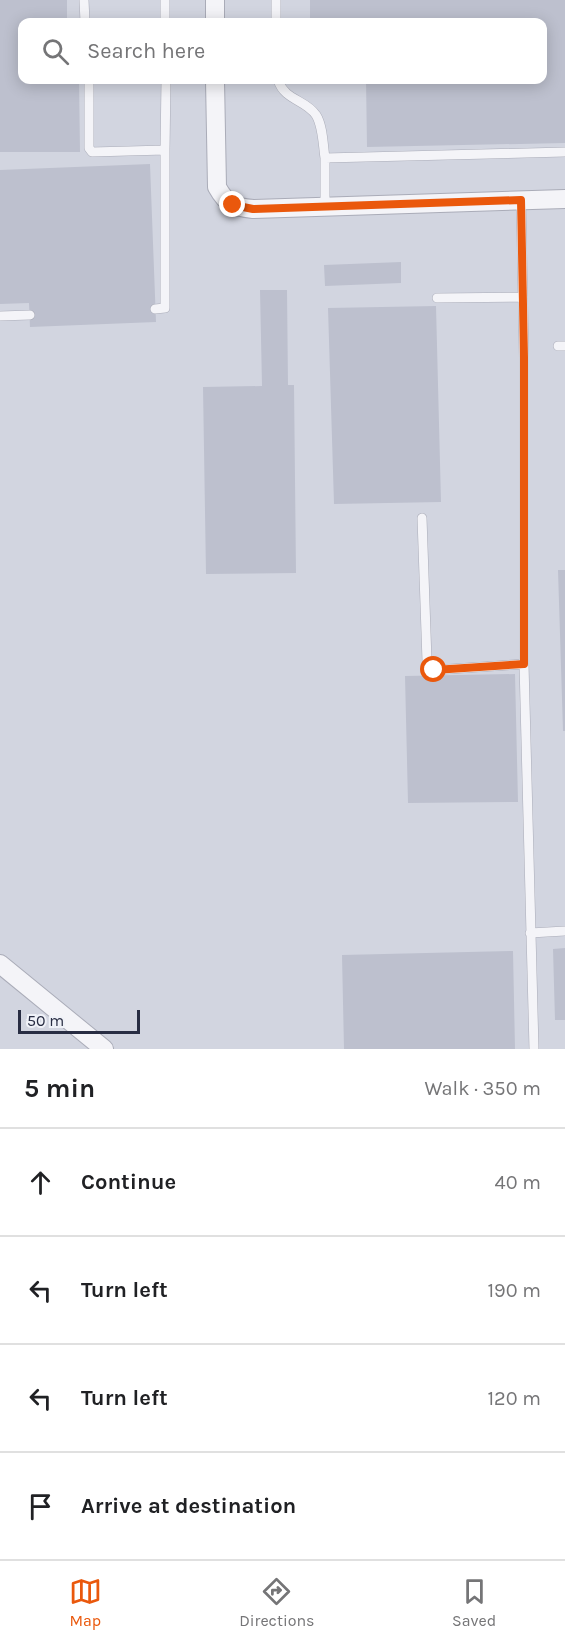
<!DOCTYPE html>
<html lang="en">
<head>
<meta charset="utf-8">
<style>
  body { margin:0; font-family:Karla,sans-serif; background:#f2f2f2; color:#202124 }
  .scale { position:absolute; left:18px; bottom:15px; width:122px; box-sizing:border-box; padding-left:6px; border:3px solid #282d43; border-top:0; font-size:16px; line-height:21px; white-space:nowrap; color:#282d43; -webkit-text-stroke:4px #f0f2f8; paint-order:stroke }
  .stop { position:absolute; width:18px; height:18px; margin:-14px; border:4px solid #ea580c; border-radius:50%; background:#fff }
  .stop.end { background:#ea580c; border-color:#fff; box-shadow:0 2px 6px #0008 }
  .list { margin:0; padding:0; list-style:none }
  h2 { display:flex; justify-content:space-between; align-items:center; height:78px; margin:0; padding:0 24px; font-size:26px }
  h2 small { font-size:20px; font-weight:400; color:#757577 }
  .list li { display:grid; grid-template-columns:39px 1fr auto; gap:18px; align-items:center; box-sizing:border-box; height:108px; padding:0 24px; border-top:2px solid #e0e0e0 }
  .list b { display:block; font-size:22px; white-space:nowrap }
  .list em { font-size:20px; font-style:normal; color:#757577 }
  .icon { flex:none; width:33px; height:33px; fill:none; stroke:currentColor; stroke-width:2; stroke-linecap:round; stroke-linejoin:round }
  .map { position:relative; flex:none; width:565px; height:1049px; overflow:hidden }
  .search { position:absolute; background:#fff; box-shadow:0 3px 15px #0003; left:18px; right:18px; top:18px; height:66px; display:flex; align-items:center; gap:15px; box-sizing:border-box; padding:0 21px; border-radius:12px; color:#757577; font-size:22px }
  .sheet { height:510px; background:#fff }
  nav { display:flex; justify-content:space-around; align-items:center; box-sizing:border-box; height:84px; border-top:2px solid #e0e0e0; background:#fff; font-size:16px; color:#757577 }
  nav a { display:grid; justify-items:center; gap:3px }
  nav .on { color:#ea580c }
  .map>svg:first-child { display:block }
  .built { fill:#d2d5e0; fill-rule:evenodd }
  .building { fill:#bdc0ce }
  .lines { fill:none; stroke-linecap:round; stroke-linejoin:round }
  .service-casing { stroke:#aaacb8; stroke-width:10 }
  .minor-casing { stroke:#aaacb8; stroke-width:20 }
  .service { stroke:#f4f4f8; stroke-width:9 }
  .minor { stroke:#f4f4f8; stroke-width:18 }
  .route { stroke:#ea580c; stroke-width:8 }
</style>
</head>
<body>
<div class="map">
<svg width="565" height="1049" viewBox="0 0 565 1049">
  <rect width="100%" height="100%" fill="#e1e3ea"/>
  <!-- built -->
  <path class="built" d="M0,0H565V1049H0ZM22,22H542V80H22Z"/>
  <!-- building -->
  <path class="building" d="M0,0H67V20H78L79,22H22V80H79L80,152H0Z
    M310,0H565V143L367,147L366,80H542V22H310Z
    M150,164L156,322L30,327L29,303L0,304V170Z
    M401,262V283L325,286L324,265Z
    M260,290H287L288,385H294L296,573L206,574L203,387L262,386Z
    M436,306L441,502L334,504L328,308Z
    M558,570H565V731H563Z
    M515,674L518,802L408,803L405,676Z
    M565,948V1020H555L553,949Z
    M513,951L515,1049H344L342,955Z"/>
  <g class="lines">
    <!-- service casing -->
    <g class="service-casing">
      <path id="service" d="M84,0L85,22
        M165,0V22
        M276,0V22
        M89,80V148L92,152L165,150V308L155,309
        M278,80C285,101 305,99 316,115C323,126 323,145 325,158L565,152
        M165,150L166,80
        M325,158V207
        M521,200L524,357V664L534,1049
        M437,298L523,297
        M0,316L30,315
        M558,346H565
        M422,518L427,661L429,667L434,670L524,664
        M530,933L565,931"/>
    </g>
    <!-- minor casing -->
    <g class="minor-casing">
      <path id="minor" d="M215,0V22
        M215,80L217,187C227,205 234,207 253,209L565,199
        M0,964L104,1049"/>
    </g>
    <!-- service -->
    <use href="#service" class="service"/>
    <!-- minor -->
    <use href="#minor" class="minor"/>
  </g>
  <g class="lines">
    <!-- route -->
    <path class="route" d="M233,205L253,209L521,200L524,357V664L434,670"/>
  </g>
</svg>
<div class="scale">50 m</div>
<div class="stop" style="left:434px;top:670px"></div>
<div class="stop end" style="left:233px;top:205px"></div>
<div class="search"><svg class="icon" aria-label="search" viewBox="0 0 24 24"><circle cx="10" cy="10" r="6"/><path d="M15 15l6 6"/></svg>Search here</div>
</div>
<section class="sheet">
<h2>5 min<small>Walk · 350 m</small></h2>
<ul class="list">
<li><svg class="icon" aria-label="ahead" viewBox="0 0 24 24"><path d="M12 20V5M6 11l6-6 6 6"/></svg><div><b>Continue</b></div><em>40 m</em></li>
<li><svg class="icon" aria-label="left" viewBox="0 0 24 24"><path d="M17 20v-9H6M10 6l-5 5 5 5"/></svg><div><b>Turn left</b></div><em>190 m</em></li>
<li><svg class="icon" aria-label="left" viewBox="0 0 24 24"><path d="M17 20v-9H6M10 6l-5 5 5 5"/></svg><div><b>Turn left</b></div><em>120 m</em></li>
<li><svg class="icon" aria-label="arrive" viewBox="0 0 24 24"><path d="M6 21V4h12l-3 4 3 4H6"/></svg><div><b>Arrive at destination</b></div></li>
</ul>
</section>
<nav>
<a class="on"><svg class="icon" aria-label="map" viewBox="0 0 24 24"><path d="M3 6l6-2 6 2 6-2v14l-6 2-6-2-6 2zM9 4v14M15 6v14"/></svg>Map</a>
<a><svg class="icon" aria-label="directions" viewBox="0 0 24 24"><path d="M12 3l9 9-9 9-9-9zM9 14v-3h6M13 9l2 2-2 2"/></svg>Directions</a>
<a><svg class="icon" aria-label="saved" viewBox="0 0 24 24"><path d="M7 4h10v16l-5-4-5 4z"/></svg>Saved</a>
</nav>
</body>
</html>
